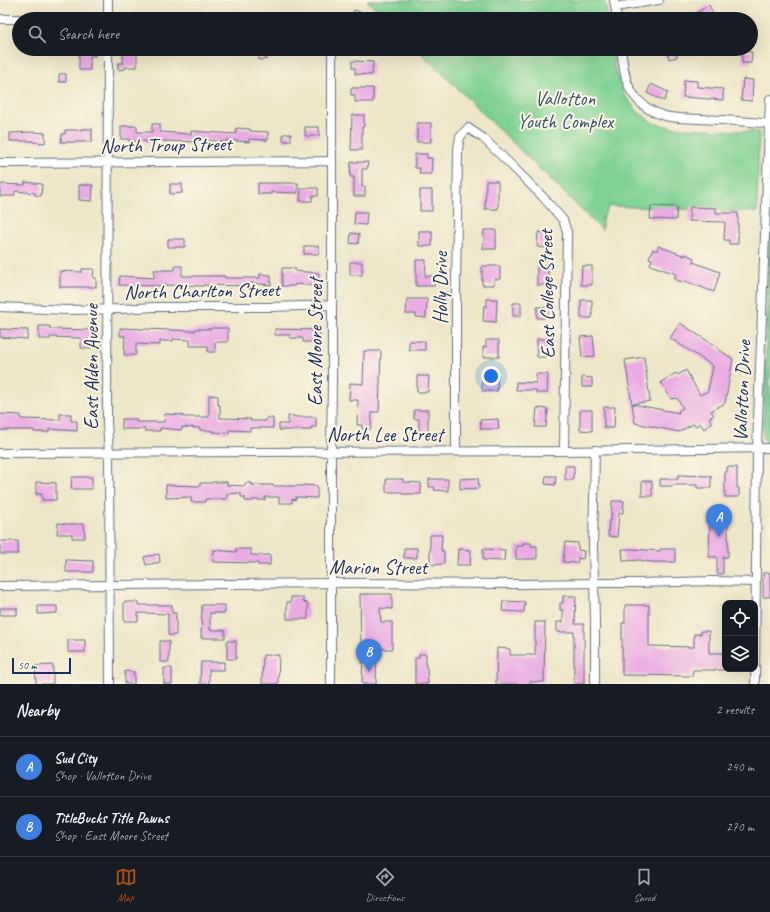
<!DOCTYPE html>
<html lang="en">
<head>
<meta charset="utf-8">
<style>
  body { margin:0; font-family:Caveat,sans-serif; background:#242831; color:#f1f3f6 }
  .controls { position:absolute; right:12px; bottom:12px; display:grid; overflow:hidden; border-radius:8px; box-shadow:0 4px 16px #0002 }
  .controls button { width:36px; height:36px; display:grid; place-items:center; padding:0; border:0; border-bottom:1px solid #363941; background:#171b24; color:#f1f3f6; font:20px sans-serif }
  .scale { position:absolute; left:12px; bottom:10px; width:59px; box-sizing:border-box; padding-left:4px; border:2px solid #1b2f5e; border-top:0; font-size:11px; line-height:14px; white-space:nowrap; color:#1b2f5e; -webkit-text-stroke:3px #fcf5e5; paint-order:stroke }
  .you { position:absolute; left:491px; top:376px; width:14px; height:14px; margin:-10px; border:3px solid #fff; border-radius:50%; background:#1a73e8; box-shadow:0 0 0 6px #1a73e833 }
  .badge { display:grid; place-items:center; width:26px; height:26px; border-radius:50%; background:#b45309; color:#fff; font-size:13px; font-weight:700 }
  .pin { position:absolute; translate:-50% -33px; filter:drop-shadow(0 1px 2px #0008) }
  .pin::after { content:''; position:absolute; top:21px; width:14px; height:12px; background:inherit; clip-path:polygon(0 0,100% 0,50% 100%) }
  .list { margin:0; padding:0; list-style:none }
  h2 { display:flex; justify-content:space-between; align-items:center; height:52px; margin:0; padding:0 16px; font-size:17px }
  h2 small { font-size:13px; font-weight:400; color:#9ea1a6 }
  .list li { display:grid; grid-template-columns:26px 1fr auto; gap:12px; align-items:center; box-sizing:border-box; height:60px; padding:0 16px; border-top:1px solid #363941 }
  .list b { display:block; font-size:15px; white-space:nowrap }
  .list p { margin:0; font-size:13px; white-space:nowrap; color:#9ea1a6 }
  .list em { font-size:13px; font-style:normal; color:#9ea1a6 }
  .icon { flex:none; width:22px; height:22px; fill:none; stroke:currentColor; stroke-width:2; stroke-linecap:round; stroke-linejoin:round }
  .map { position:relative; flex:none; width:770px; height:684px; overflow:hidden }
  .search { position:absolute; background:#171b24; box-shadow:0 4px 16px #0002; left:12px; right:12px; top:12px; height:44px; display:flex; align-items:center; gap:10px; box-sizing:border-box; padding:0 14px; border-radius:22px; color:#9ea1a6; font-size:15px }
  .sheet { height:172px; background:#171b24 }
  nav { display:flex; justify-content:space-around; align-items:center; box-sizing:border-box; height:56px; border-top:1px solid #363941; background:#171b24; font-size:11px; color:#9ea1a6 }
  nav a { display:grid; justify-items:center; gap:2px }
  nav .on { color:#b45309 }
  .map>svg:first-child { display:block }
  .green { fill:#7fd193; stroke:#4d8078 }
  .building { fill:#eaaae3 }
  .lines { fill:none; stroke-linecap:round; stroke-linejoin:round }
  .minor-casing { stroke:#646f83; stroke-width:10 }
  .minor { stroke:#fff; stroke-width:8 }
  .labels { text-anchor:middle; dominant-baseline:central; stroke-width:4; stroke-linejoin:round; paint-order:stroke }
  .park-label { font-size:20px; fill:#34586b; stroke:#fcf5e5 }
  .street-label { font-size:20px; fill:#1b2f5e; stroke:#fcf5e5 }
</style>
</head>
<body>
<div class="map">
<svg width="770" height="684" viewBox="0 0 770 684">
  <rect width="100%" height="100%" fill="#fcf5e5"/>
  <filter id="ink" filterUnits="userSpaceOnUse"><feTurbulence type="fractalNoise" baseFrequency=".025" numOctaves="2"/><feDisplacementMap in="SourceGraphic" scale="8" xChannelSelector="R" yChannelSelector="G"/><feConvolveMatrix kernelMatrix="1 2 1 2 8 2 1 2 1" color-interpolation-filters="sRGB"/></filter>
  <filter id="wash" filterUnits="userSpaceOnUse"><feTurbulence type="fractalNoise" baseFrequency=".012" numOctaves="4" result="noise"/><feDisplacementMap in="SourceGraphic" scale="16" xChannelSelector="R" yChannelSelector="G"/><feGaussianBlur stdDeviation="0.9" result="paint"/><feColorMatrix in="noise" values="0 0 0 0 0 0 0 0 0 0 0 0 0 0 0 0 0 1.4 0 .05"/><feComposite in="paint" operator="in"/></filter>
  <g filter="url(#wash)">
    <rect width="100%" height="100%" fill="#ede6c8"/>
    <!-- green -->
    <path class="green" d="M367,0H605L608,19H386Z
      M417,49H612L614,67L624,95L638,112L653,123L670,127L759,132L757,212L609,206L602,219V230Z
      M770,213V442C766,443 765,441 763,437Z"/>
    <g id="blocks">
      <!-- building -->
      <path class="building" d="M709,5L715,17L711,19H682V18L699,12V11Z
        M354,10L378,18L377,19H351Z
        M79,49H95V56H90V70H79Z
        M123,49H137V67H125V69L118,70V63H123Z
        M259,49H275V55H267V59L259,60Z
        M667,49H676L677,57L669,59Z
        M742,51L752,52L751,63H742Z
        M352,61L373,62L372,75L355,74V68H352Z
        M59,74H66V82H59Z
        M743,79L753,80L752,101L741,100Z
        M684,80L697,81V87L723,89V100L683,97Z
        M651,84L668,92L664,101L647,93Z
        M351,88H373V102H355V95H351Z
        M352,115H364V127H362V150H351Z
        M417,123H431V142H417Z
        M152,124H160V132L191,134V131L236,134V128L250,129V131L268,132V140L249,139V142L226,140V142L203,140V142L160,141V142H145V141H129V139H121V126H137V132H152Z
        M305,127H319V136H305Z
        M81,129H92V142H61L62,134H65V130H81Z
        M34,132L45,133V143L33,142V141H10V133Z
        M283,134H291V141H283Z
        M415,154H427V158H432L431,174H419L420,168H415Z
        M351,162H368L367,169H362V187L365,186V196H354V177H350Z
        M486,181H498V209H485Z
        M25,182L42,184L41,196L35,195V193L15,191L14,196H0V184L25,185Z
        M258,183H298V193L271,192V194H258Z
        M170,184H182V193L170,194Z
        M79,185H93L92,201L79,200Z
        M301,188H318V196H312V201H300Z
        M420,190H432V211H420Z
        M651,206L677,207L676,220L650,219Z
        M690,207L716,208V213H738V244H729V240H724L725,222L689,221Z
        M355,212H367L366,225L354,224Z
        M484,230H496V249H483Z
        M419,231H432V246H419Z
        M538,232L548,233L547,248L537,247Z
        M351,233L359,234L358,244L350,243Z
        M168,239H185V247H168Z
        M304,246H319V254H304Z
        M658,246L685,256V254L694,258L693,262L720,272L714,292L685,281L684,283L674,279L676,274L650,265L652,259L649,258L653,249L657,251Z
        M416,260H426L425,276H434V286H416Z
        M350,262H362V275H350Z
        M175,266H182V276H225V278H260V274L271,275V285L250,283V286L203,285V286L160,285V286L119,285L120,276L154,278V270H175Z
        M482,266H500V279H494V285H482Z
        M582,266H592V285H581Z
        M537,267H548V285H537Z
        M282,268H295V271L319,273L318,286L295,284V286H282Z
        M82,269H94L93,278H96V287H60V271L82,272Z
        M407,299H427L426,318L416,317V314H406Z
        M487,299H497L496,322L483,321L484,306H487Z
        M581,300H592V318H581Z
        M513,303H521V316H513Z
        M537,307H548V318H537Z
        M680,323L709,342L715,345L718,349L733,359L725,403L711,411L714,415L709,418L712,423L704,429L700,423L696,426L693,424L679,432L635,423L625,360L644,357L650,401L632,404L679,413L678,411L683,408L677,398L671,399L661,382L676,373L678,375L686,370L700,395L708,391L713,366L670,338Z
        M39,326H50V329L92,330V348H81V338L50,337V339H39Z
        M120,328L195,331V329H211V328H228V342H215V352H208V346H190V340L173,339V341H160V345L136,344V355H124L125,336H120Z
        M0,329L28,330L27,339L0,337Z
        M275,329L320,330L319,342H303V338H290V335H275Z
        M593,336L595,356L582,357L580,337Z
        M537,339H548L547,357H537Z
        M486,340H499V357H483V347H486Z
        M409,341H425V350H409Z
        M364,351H381L379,412H372L371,429H362V425H357L358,400H349L350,383L363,384Z
        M487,374H498L497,391H482V380L487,381Z
        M536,374H548L547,393H536V390H516V382L536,383Z
        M417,376H429L428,392H417Z
        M582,377L592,378V387H582Z
        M209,395L218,396V405H220V418L251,419L250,421H266V418H273V428H250V431L229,430V433L212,432L213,431L200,430V428L182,427V430L160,428V431H145V429H122V419H136V422H164L165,414L183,415V417H209Z
        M604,407H615L614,428H604Z
        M537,408L548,409L546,427H535Z
        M414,410H428V432H419V419H414Z
        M580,410H592V431L580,430Z
        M0,414L21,415V419L60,420V414H71V421H77V431L49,429V432H34V430H0Z
        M288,416H295V417H316V427H311V430H279V424H288Z
        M498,419L499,429H481L480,420Z
        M565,466H574V474H573V480H565Z
        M727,467H737V488H739V497H725V472H727Z
        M678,475L711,476V488H697V485H673V486H660V479H678Z
        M546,476H556L555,485L545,484Z
        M72,477H92V489H71Z
        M478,478L479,488L460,489V479Z
        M386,479H403V482L421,483V494H402V492H386Z
        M429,479H448V491L434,490L435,487H429Z
        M642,481H652V496H642Z
        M36,482L56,483V500H42V494H36Z
        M212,482H227V485L245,486V483H252V485H273V486H303V485L317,486V498L296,497V500L292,499V503H279V497H265V500H252V501H245V497H241V493L227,494V499H205V502H191V497L166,498V485L200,486V483H212Z
        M612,501H624L623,513H619L617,537L608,536L609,520L611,521Z
        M710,518H728V557H723V574H717V557H709Z
        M58,523L68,524H84L85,538H72V534H57Z
        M430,535H442L441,551H444V564L430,565Z
        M0,541H18V554H0Z
        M565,542L578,543V550L584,551L583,559L578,558L577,563L563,562Z
        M523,543H531V546H537V559H516V546H523Z
        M404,548H417V558H404Z
        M236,549H251V555H270V565H258V563L213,562L214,550L236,552Z
        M458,549L471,550L470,565H457Z
        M483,549L505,550L504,561L483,560Z
        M622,549H632L660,551V549H675V562H652L642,561V560L623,561Z
        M159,554L160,562L146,565L144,557Z
        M66,560L93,561V572H66Z
        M763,573H770V597H763Z
        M360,594H392V609L380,608L381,622H392V649H377L376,684H362L363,649H361Z
        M563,596H576L575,624H584V684H574V632H557V622H563V610H560V603H563Z
        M291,597H303V602L308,603V619H287V602H291Z
        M503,601L525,602L524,612L502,611Z
        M124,602H138V605H172V613H176V635H168V614L138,613V621H124Z
        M202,605H225V613H210V630H225V638H201Z
        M625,605H649V646L694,647V634H701V631H709V653H725V670H693L692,676L622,675V623H625Z
        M38,606H57V613L38,614Z
        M0,608H17V615H0Z
        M535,622H545L544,682H530V684H496L497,648L510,649V655H535Z
        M68,640H85V652H68Z
        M160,641H169V662H160Z
        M227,641H236V659H227Z
        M419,654H426V668H427L428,684H415V658H419Z
        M263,655H279L278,684H262Z
        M201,662H224V670H209V684H200Z
        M53,665V684H36L35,666Z
        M164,668H172V684H164Z
        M125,671L134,672V684H125Z"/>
    </g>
  </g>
  <g filter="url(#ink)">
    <use href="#blocks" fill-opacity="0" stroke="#646f83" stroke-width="1"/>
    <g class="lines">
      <!-- minor casing -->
      <g class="minor-casing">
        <path id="minor" d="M108,0V19
          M614,0L617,19
          M615,7L659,0
          M0,19H42
          M108,49L107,423L109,452L110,684
          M621,49C623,63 624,78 631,91C638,102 649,111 662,115C673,119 687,118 699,119C723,120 746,121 770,124
          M0,163L332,161
          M0,307L67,310L120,309L155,307H271L332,305
          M595,450L593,547L595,619V684
          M456,451V289L458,149L460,137L468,128L483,138L508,162L542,196L563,220L567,232L564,451
          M0,453L564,451L770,448
          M0,586L351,583L520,584L594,583H640L713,581L756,582
          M331,684V451L332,384V49
          M755,684L757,448L770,99"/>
      </g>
      <!-- minor -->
      <use href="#minor" class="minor"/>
    </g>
  </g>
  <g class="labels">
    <!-- park labels -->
    <g class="park-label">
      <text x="565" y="98">Vallotton<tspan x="565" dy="23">Youth Complex</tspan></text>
    </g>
    <!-- street labels -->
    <g class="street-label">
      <text transform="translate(166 145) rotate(-1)">North Troup Street</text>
      <text transform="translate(440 288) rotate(-90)">Holly Drive</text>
      <text transform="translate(202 291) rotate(-1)">North Charlton Street</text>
      <text transform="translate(547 294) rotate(-91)">East College Street</text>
      <text transform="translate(315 342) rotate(-90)">East Moore Street</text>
      <text transform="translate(91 367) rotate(-90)">East Alden Avenue</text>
      <text transform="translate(742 391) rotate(-88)">Vallotton Drive</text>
      <text x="385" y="434">North Lee Street</text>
      <text x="378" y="567">Marion Street</text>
    </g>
  </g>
</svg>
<div class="controls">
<button><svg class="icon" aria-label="locate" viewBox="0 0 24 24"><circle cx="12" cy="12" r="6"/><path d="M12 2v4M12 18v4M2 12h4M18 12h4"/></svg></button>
<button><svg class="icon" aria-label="layers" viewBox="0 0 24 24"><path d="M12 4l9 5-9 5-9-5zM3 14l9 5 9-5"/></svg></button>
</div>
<div class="scale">50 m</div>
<div class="you"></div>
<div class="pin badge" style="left:719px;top:537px;background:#3f7fe0">A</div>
<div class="pin badge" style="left:369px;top:672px;background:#3f7fe0">B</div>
<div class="search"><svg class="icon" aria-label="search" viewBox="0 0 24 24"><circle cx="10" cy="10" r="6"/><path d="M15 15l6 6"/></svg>Search here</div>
</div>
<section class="sheet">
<h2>Nearby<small>2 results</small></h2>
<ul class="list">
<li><span class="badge" style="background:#3f7fe0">A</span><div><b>Sud City</b><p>Shop · Vallotton Drive</p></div><em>240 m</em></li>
<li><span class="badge" style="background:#3f7fe0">B</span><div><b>TitleBucks Title Pawns</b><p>Shop · East Moore Street</p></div><em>270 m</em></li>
</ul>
</section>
<nav>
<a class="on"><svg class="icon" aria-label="map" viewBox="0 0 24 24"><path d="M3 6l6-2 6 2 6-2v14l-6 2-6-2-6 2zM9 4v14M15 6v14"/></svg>Map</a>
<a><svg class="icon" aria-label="directions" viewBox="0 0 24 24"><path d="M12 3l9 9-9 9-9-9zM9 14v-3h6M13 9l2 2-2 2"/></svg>Directions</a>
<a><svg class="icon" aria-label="saved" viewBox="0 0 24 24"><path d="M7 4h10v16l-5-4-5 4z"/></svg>Saved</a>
</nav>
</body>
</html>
